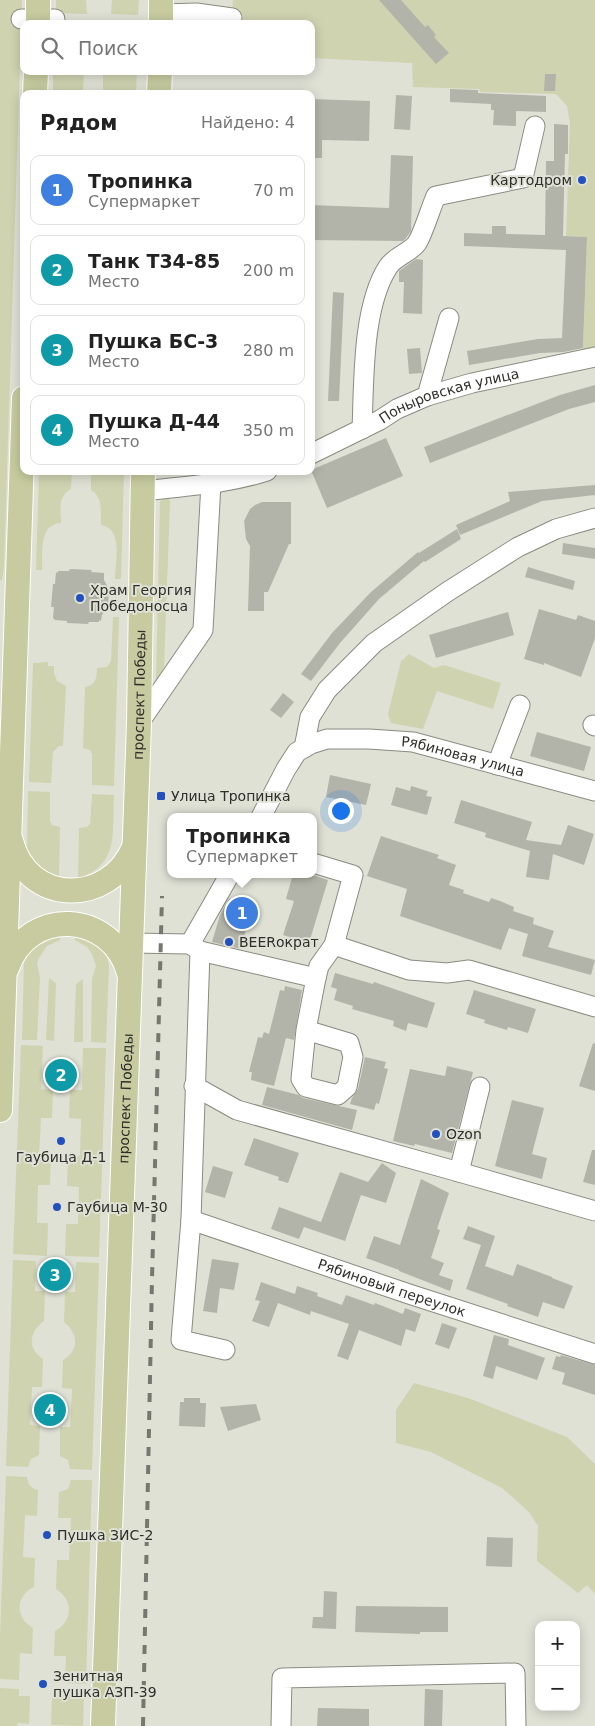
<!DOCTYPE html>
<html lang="ru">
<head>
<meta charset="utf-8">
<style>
  body { margin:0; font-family:"DejaVu Sans",sans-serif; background:#f2f2f2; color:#222 }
  .controls { position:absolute; right:15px; bottom:15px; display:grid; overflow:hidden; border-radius:10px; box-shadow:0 2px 12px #0003 }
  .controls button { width:45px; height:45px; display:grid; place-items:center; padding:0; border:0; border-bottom:1px solid #e0e0e0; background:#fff; color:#222; font:25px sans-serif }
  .you { position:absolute; left:340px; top:810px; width:18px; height:18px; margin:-12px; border:4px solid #fff; border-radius:50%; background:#1a73e8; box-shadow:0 0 0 8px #1a73e833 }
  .badge { display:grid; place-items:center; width:32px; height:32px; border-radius:50%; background:#2563eb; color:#fff; font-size:16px; font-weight:700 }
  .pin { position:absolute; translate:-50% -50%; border:2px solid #fff; box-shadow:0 1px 5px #0006 }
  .popup { position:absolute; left:167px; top:813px; width:150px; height:65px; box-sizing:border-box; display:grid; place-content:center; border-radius:10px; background:#fff; filter:drop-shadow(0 1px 4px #0005); font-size:16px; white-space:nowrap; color:#767676 }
  .popup b { font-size:19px; color:#222 }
  .popup::after { content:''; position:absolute; left:50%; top:100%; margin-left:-10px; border:10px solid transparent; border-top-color:#fff }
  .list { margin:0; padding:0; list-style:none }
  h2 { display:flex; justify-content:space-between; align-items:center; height:65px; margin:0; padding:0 20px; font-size:21px }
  h2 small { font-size:16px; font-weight:400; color:#767676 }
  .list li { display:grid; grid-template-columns:32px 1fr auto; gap:15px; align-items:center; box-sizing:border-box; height:70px; margin:0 10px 10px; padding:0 10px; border:1px solid #e0e0e0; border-radius:10px }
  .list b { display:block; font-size:19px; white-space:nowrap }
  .list p { margin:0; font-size:16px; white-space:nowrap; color:#767676 }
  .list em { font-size:16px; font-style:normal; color:#767676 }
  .icon { flex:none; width:28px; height:28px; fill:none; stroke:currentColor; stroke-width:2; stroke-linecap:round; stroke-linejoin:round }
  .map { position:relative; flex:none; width:595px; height:1726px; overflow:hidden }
  .search { position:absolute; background:#fff; box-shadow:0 2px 12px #0003; left:20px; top:20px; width:295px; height:55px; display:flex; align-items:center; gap:12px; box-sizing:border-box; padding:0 18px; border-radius:10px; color:#767676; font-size:19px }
  .panel { position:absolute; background:#fff; box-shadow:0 2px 12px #0003; left:20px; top:90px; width:295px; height:385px; border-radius:10px }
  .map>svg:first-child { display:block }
  .green { fill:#cfd3b0 }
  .building { fill:#b3b4a9 }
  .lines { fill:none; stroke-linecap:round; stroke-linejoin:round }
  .minor-casing { stroke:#898b81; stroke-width:21 }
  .major-casing { stroke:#fff; stroke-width:26 }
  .minor { stroke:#fff; stroke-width:19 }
  .major { stroke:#c7cb9f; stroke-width:24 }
  .rail { stroke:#76776f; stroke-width:4; stroke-dasharray:9 9; stroke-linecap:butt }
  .poi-dot { fill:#2250be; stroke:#dfe1d5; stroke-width:2 }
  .labels { text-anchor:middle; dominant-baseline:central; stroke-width:4; stroke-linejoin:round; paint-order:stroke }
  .poi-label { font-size:14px; fill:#2e2e2a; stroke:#dfe1d5; text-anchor:start }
  .street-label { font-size:14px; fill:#2e2e2a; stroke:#dfe1d5 }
</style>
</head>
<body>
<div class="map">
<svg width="595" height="1726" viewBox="0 0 595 1726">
  <rect width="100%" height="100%" fill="#dfe1d5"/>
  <!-- green -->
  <path class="green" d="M0,0H22L4,567L2,580H0Z
    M56,0H86L87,14L56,13Z
    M112,0H139L138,15L111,14Z
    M233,0H595V348L583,353L587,237L566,236L570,123L567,106L556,94L480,92L479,89L413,87L412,63L311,58V24H231Z
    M53,71H84L83,91L79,94H53Z
    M103,71H137L136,94H106L103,92Z
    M39,471H72L71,489C57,497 61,509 61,523C38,524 43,554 42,570H36Z
    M91,471H124L121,579H115C115,562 124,529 101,525C100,512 104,498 91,490Z
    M163,498L169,499L170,502L164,666L161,675L156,680L160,502Z
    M113,617H119L114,786L92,785V754L90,750L83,748L85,687C96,685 97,678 97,668L107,667L111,661Z
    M409,654L434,668L444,665L501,683L493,709L437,691L423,729L391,723L388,714L401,661Z
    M48,662V666H54V673L57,681L66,686L63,746H59L53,752L51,783L29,782L33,663Z
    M28,791L50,792V821L52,825L60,827L59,877L37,866L31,860L27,851Z
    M92,794L114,795C112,831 120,866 78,878L79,828L87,827L90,824Z
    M61,928L60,940L47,946L39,958L37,964L40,977L37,1040H22L24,962L29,949Z
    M75,928L106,952L109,966L106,1043L91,1042L92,979L96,966L92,954L87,947L75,940Z
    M49,978L56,983L54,1041L46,1040Z
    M83,979V1042H74L76,984Z
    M21,1045L43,1046L41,1089L53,1090L52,1118H41L39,1155L51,1156L50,1185H38L37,1223H48L47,1256L13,1254Z
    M83,1048H106L99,1257L65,1256L66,1224H78L79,1187L67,1186L68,1156H80L81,1119L69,1118L70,1090H82Z
    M13,1260L36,1261L35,1291H45L44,1321C30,1331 26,1348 43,1359L42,1387H32L30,1425L40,1426L39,1455L31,1459L28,1467L6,1466Z
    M76,1262L99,1263L92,1470L70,1469L68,1460L60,1456V1427H70L72,1389L62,1388L63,1360C80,1350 78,1333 64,1322L65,1292H75Z
    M414,1383L468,1398L567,1437L595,1464V1594L587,1585L578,1593L537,1561L538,1526L529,1512L502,1488L431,1452L396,1443V1410Z
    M6,1476L27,1477C28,1484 30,1488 38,1490L37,1516L25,1515L23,1557L35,1558L34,1587C15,1596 15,1618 33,1628L32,1654L20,1653L19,1680L0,1679V1637Z
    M71,1480H92L86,1684L65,1683L66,1656H54L55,1631C73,1621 74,1600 56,1589L57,1560H69L71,1518H58L59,1492L68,1489Z
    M0,1688L19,1689V1696H30L29,1724L18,1723L17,1726H0Z
    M63,1691L84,1692L83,1726L51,1725L52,1697L63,1698Z"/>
  <!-- building -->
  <path class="building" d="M379,0H401L425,27L428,25L436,35L434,37L449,53L436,64Z
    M545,74H556L555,91H544Z
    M450,89L478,90V93L546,96V112L516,111V126L493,125L494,110H491V104L450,102Z
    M396,95L412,96L410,130L394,129Z
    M311,99L370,101L369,141L322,140V158H311Z
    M554,124L568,125V154H565L563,236L587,237L583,348L564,352L540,353L469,365L467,351L538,339L562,338L566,250L464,246V233L492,234V226H506V234L545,235L546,161H554Z
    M391,155L413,156L411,231L406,238L403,241L311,240V205L389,208Z
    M416,259L423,260L422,314L403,313L404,282H399V271Z
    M333,292L344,293L339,401H328Z
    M420,348L422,373L409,374L407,349Z
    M595,385V402L569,409L430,463L424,447L560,395Z
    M386,438L403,476L327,508L311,470Z
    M595,485V495L542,501L460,535L456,525L510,501L508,492Z
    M262,502H291V544H289L268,592H264V611H248L250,546L246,539L244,521L250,509L255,505Z
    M457,529L461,539L425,562L424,561L379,599L340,643L311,681L301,674L332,633L371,592L418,552L419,553Z
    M563,543L595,548V559L562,554Z
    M528,567L575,581L573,590L525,577Z
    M70,569L92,570L91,572L104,573V580L109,589L108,606L102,615L101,621L99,620V622H89L88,624L67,623V621L55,620L53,618L54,607H51L53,584H55L56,572L58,573V571H69Z
    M539,609L576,620L578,615L595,621V638L581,677L544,663V665L524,659Z
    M508,612L514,635L436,658L429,635Z
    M283,693L294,702L281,718L270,710Z
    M537,732L591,747L584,771L530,756Z
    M330,775L371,784L366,805L326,797Z
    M411,786L428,791L426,796L432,797L427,815L391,805L396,787L410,791Z
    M461,800L532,822L526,840L561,845L568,825L594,834L584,865L553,854L549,880L526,877L530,851L485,837L486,833L454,823Z
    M381,836L439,855L437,858L456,865L449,885L464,890L463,893L489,902L491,898L500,901L514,907L513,911L534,918L533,924L554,931L548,947L595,960L591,975L522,956L528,934L509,928L501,950L400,916L407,889L367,876Z
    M293,874H310L328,880L309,943L283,935L294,901L286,899Z
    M229,899L245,903L238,927L246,929L241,949L212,942L220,915Z
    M335,973L373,984L374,982L435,1003L427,1028L408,1023L406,1031L393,1026L394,1021L352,1009L353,1006L334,1000L337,989L331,987Z
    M285,986L302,990L294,1040L286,1038L274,1086L251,1080L252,1072H249L258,1037L262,1038L264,1032L269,1034L280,990L284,991Z
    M474,990L536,1009L528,1033L508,1027L507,1030L484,1023L485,1020L466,1014Z
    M593,1043L595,1044V1091L579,1086Z
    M365,1057L386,1062L384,1068L388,1069L379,1104L376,1103L374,1110L350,1104L352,1098L358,1089Z
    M447,1066L473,1072L452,1153L415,1144L414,1146L393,1141L410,1069L445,1076Z
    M267,1087L299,1095L303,1098L357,1110L352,1130L262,1105Z
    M512,1100L544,1108L532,1154L547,1158L542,1179L495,1166Z
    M254,1138L299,1153L288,1183L278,1180L279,1177L244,1165Z
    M592,1150H595V1185L583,1182Z
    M382,1163L396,1173L386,1203L361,1195L345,1241L304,1227L299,1239L271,1229L279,1207L321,1222L340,1172L368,1182Z
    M213,1166L233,1172L225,1198L205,1192Z
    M421,1179L449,1193L437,1229L440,1230L431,1258L444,1263L439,1275L453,1280L450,1291L399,1271V1270L366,1258L374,1236L400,1245Z
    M468,1226L495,1236L485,1266L513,1276L517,1264L552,1277V1278L573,1286L564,1309L543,1302L538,1317L507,1306L508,1304L466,1289L481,1245L463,1239Z
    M212,1259L239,1263L234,1290L220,1288L217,1313L203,1311Z
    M261,1282L295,1294L297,1286L318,1293L317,1296L342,1305L346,1295L374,1305L375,1303L403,1314L405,1308L421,1314L415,1332L406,1329L401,1346L359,1330L348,1360L337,1356L349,1324L311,1311L310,1315L278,1303L269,1327L252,1321L260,1301L255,1300Z
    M442,1323L457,1328L449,1349L435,1344Z
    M494,1335L509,1339L508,1345L545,1358L537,1380L496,1366L493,1379L483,1376Z
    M561,1355L595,1365V1395L562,1384L565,1373L552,1369L556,1356L560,1357Z
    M184,1398H200V1403H206L205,1427L179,1426L180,1402H184Z
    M256,1404L261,1420L228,1431L220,1407Z
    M487,1537L513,1538L512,1567L486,1566Z
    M324,1591L337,1592L336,1629L312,1628L313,1617H323Z
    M356,1606L448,1607V1632H420V1634L355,1632Z
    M425,1689L443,1690L442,1726H424Z
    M318,1708L369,1709V1726H317Z"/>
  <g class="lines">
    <!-- minor casing -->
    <g class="minor-casing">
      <g id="minor">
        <path d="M161,14L196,13L232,18"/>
        <path d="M21,19H55"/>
        <path d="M427,396L449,318"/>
        <path d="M362,429C364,382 362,307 388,267C395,256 410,253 417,243C423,234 431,207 436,196L523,178L535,126"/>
        <path id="s1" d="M311,454L380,420L397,409L427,396L472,383L595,357"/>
        <path d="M143,491C184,486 227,484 267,471"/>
        <path d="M139,723L203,630L211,483"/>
        <path d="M593,725L595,726"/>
        <path d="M304,748L310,717L327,690L374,643L447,592L518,547L556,529L595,518"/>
        <path d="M497,765L520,705"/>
        <path id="s2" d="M261,817L286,769L297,752L311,744L327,739H369L413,742L595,791"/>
        <path d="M131,943L190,944L230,874"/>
        <path d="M190,944L200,951L191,1220L181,1340L225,1350"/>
        <path d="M334,945L409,970L447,973L469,970L595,1007"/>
        <path d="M200,951L316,978L319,966L334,945L353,875L313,863"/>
        <path d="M306,1030L349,1043L353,1057L347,1087L338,1095L306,1087L301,1079L306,1030L316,978"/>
        <path d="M194,1086L237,1110L459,1172L595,1211"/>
        <path d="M459,1172L480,1087"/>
        <path id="s3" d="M191,1220L409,1294L595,1354"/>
        <path d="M281,1726L282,1678L515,1673L516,1726"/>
      </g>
    </g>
    <!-- major casing -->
    <g class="major-casing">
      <g id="major">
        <path d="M38,24V0"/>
        <path d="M161,24V0"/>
        <path d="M35,94L36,71"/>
        <path d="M159,94L160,71"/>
        <path d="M11,841C27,905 109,907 134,847"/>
        <path d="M7,968C28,906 112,911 129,973"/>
        <path d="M0,1110L24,398"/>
        <path id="s4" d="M103,1726L139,723L143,471"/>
      </g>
    </g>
    <!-- minor -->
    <use href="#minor" class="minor"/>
    <!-- major -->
    <use href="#major" class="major"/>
    <!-- rail -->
    <path class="rail" d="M143,1726L152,1279L162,896"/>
  </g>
  <!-- markers -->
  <g class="poi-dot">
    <circle cx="582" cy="180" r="5"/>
    <circle cx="80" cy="598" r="5"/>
    <rect x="156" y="791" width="10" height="10" rx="2.5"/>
    <circle cx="229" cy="942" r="5"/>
    <circle cx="436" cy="1134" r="5"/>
    <circle cx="61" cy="1141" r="5"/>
    <circle cx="57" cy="1207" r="5"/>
    <circle cx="47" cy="1535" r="5"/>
    <circle cx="43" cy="1684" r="5"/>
  </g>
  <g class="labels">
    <!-- poi labels -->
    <g class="poi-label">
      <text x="572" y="180" text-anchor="end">Картодром</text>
      <text x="90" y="590">Храм Георгия<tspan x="90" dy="16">Победоносца</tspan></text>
      <text x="171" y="796">Улица Тропинка</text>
      <text x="239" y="942">BEERократ</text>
      <text x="446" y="1134">Ozon</text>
      <text x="61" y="1157" text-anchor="middle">Гаубица Д-1</text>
      <text x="67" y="1207">Гаубица М-30</text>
      <text x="57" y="1535">Пушка ЗИС-2</text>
      <text x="53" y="1676">Зенитная<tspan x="53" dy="16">пушка АЗП-39</tspan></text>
    </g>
    <!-- street labels -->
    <g class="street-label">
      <text stroke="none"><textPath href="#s1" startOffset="151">Поныровская улица</textPath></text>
      <text stroke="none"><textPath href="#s4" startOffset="1032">проспект Победы</textPath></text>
      <text stroke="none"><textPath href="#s2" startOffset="245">Рябиновая улица</textPath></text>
      <text stroke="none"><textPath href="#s4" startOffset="628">проспект Победы</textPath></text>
      <text stroke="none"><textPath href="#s3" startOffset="212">Рябиновый переулок</textPath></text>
    </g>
  </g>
</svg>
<div class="controls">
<button>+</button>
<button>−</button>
</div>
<div class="you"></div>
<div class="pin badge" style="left:242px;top:913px;background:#3f7fe0">1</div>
<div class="popup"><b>Тропинка</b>Супермаркет</div>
<div class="pin badge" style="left:61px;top:1075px;background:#0f9aa8">2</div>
<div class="pin badge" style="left:55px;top:1275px;background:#0f9aa8">3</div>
<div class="pin badge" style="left:50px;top:1410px;background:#0f9aa8">4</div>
<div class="search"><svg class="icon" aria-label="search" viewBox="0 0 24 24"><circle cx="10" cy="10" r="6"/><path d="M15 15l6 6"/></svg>Поиск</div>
<section class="panel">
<h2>Рядом<small>Найдено: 4</small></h2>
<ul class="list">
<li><span class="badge" style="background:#3f7fe0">1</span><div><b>Тропинка</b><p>Супермаркет</p></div><em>70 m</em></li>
<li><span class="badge" style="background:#0f9aa8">2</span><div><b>Танк Т34-85</b><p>Место</p></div><em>200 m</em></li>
<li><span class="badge" style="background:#0f9aa8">3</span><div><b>Пушка БС-3</b><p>Место</p></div><em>280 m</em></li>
<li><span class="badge" style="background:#0f9aa8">4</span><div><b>Пушка Д-44</b><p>Место</p></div><em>350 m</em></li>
</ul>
</section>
</div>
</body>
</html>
